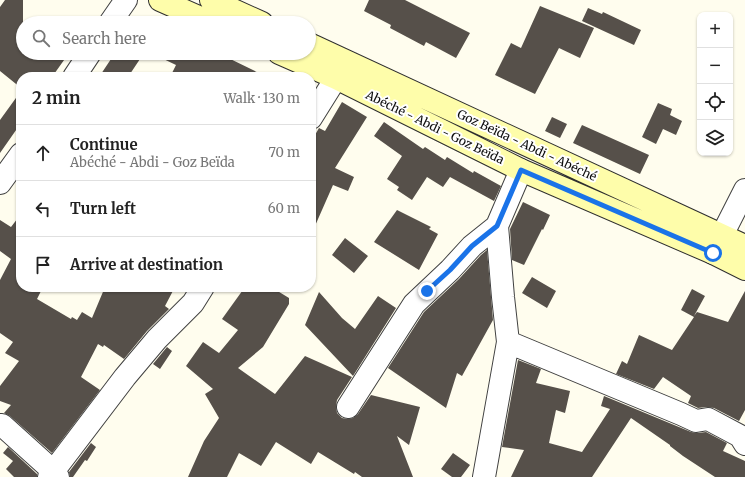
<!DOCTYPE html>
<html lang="en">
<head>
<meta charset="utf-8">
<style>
  body { margin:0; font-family:Merriweather,serif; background:#f2f2f2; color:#222 }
  .controls { position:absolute; right:12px; top:12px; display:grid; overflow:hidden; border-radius:8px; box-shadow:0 1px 3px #0004 }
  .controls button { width:36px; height:36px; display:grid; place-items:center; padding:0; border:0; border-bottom:1px solid #e0e0e0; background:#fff; color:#222; font:20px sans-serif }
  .stop { position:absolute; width:12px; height:12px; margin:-9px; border:3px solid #1a73e8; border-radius:50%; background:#fff }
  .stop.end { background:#1a73e8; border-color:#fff; box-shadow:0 1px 4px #0008 }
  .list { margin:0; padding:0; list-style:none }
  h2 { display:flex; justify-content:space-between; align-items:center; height:52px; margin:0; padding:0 16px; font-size:17px }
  h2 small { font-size:13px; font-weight:400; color:#767676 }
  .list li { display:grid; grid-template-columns:26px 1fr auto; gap:12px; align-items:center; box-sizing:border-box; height:56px; padding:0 16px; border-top:1px solid #e0e0e0 }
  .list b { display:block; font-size:15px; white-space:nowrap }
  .list p { margin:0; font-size:13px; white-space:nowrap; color:#767676 }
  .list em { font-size:13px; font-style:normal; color:#767676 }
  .icon { flex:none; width:22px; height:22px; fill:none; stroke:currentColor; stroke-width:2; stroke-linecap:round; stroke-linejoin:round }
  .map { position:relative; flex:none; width:745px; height:477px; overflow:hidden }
  .search { position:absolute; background:#fff; box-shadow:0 1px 3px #0004; left:16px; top:16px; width:300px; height:44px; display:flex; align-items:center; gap:10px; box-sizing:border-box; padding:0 14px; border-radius:22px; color:#767676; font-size:15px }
  .panel { position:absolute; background:#fff; box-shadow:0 1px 3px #0004; left:16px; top:72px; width:300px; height:220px; border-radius:16px }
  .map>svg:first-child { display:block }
  .building { fill:#56504a }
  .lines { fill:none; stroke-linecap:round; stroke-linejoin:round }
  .street-casing { stroke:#404040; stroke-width:24 }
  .secondary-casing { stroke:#2f2f2f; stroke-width:24 }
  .street { stroke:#fff; stroke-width:22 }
  .secondary { stroke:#fefdaa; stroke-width:22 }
  .route { stroke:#1a73e8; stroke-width:5 }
  .labels { text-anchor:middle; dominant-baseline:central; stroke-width:4; stroke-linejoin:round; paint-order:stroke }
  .street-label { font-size:12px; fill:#0d0d0d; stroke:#fff }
</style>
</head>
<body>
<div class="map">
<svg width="745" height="477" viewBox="0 0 745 477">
  <rect width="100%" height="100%" fill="#fffdee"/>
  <!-- building -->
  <path class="building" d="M5,0H23V53H69L52,77H21V88L0,71V7Z
    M369,0H405L470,33L456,58L426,42L424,46L390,28L391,25L364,11Z
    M540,6L594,28L580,58L559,48L535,94L495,75L511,43L521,48Z
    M588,8L602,14L603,12L641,30L634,45L582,21Z
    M115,53H144L128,77H99Z
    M151,53H218L267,77H170L176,65Z
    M21,91V123L0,153V120Z
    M342,102L367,117L335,168L354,177L348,191L333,185L311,235V142L319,128L325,131Z
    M658,103L672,109L670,115L682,121L676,135L663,129L656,144L642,137Z
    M552,117L567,124L560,138L545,131Z
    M384,122L423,149L425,147L445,160L447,157L473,173L474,171L501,186L494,201L450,177L443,187L427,177L412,200L397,190L399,187L387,179L402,156L374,136Z
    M582,125L649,155L640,174L573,143Z
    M523,202L550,215L543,230L542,229L524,265L512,260L510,229Z
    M397,210L431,227L429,229L438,234L419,270L374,242Z
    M21,214V287H43L37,299L71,319L72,317L77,320L82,312L92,318L105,287H175L165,306L169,309L147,331L124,359L104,345L103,347L98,344L81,377L100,390L52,453L10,416L4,413L11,405L0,401V386L19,361L5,353L13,342L0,333V280L11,259L0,251V220L11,227Z
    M345,238L368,256L354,273L332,255Z
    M487,250L493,320L462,376L457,373L446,408L388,368L424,312L459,279L481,255Z
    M532,277L556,291L547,308L522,293Z
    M245,287H271L289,298V304L263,347L238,368L275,394L305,356L352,377L337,400L336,406L337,413L342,418L347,419L353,418L358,414L371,395L420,407L409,445L397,436L413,477H362L355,472L354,474L318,452L311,464L276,442L261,466L239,453L227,477H188L204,441L219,418L205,394L213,389L186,366L203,342L219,353L238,330L222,319Z
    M692,289L705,296L694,316L697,312L728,322L745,291V410L739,421L714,408L706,407L698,408L688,403L691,396L663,377L654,389L616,374L622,361L627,364L639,335L672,350L694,317L681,310Z
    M319,292L342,318L355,329L378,296L396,308L353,376L305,325Z
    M167,347L172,351L160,369L153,364Z
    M518,360L541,369L536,383L570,391L565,413L556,410L549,443L582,452L610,409L601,406L604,396L691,432L698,433L706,432L727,443L723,451L745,461V477H715L683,456L670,446V445L631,418L592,477H511L524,450L502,447Z
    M91,443L96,447L87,461L85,460L73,477H70L69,472Z
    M8,447L37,474V477H14L6,469L13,461L3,453Z
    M453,453L470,465L461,477H452L441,469Z"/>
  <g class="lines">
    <!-- street casing -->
    <g class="street-casing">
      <path id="street" d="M110,23L126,0
        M74,77L90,53
        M311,118L336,78
        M0,183L21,154
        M713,253L745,190
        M508,342L681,414L696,421L708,419L740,436L745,444
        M348,407L414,304L450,270L472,246L497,226
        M0,425H2L53,471L58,477
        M49,477L125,377L157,339L193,303L203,287
        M484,477L508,342L503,297L497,226L521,170"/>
    </g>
    <!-- secondary casing -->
    <g class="secondary-casing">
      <path id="secondary" d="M160,0L212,23
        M211,0L262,23
        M309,44L745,246
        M279,53L336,78L521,170L713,253L745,269"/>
    </g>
    <!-- street -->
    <use href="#street" class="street"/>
    <!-- secondary -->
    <use href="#secondary" class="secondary"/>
  </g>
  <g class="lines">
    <!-- route -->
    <path class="route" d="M427,291L450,270L472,246L497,226L521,170L713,253"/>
  </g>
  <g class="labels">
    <!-- street labels -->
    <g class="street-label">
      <text transform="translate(435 127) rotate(26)">Abéché - Abdi - Goz Beïda</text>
      <text transform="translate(527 145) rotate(25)">Goz Beïda - Abdi - Abéché</text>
    </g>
  </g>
</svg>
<div class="controls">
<button>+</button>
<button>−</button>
<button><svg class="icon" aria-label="locate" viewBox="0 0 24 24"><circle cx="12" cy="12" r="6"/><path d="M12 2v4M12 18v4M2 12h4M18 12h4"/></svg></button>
<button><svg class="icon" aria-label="layers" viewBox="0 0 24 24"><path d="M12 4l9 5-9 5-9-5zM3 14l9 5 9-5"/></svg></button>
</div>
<div class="stop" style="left:713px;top:253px"></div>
<div class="stop end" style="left:427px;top:291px"></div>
<div class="search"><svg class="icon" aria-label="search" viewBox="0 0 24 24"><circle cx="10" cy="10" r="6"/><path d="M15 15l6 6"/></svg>Search here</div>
<section class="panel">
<h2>2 min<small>Walk · 130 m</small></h2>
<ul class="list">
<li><svg class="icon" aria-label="ahead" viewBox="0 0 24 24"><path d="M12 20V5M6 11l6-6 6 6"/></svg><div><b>Continue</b><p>Abéché - Abdi - Goz Beïda</p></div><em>70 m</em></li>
<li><svg class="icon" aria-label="left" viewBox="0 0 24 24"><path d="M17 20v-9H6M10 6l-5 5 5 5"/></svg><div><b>Turn left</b></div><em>60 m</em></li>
<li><svg class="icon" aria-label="arrive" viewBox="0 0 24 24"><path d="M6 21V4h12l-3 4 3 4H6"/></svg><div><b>Arrive at destination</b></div></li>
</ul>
</section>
</div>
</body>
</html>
